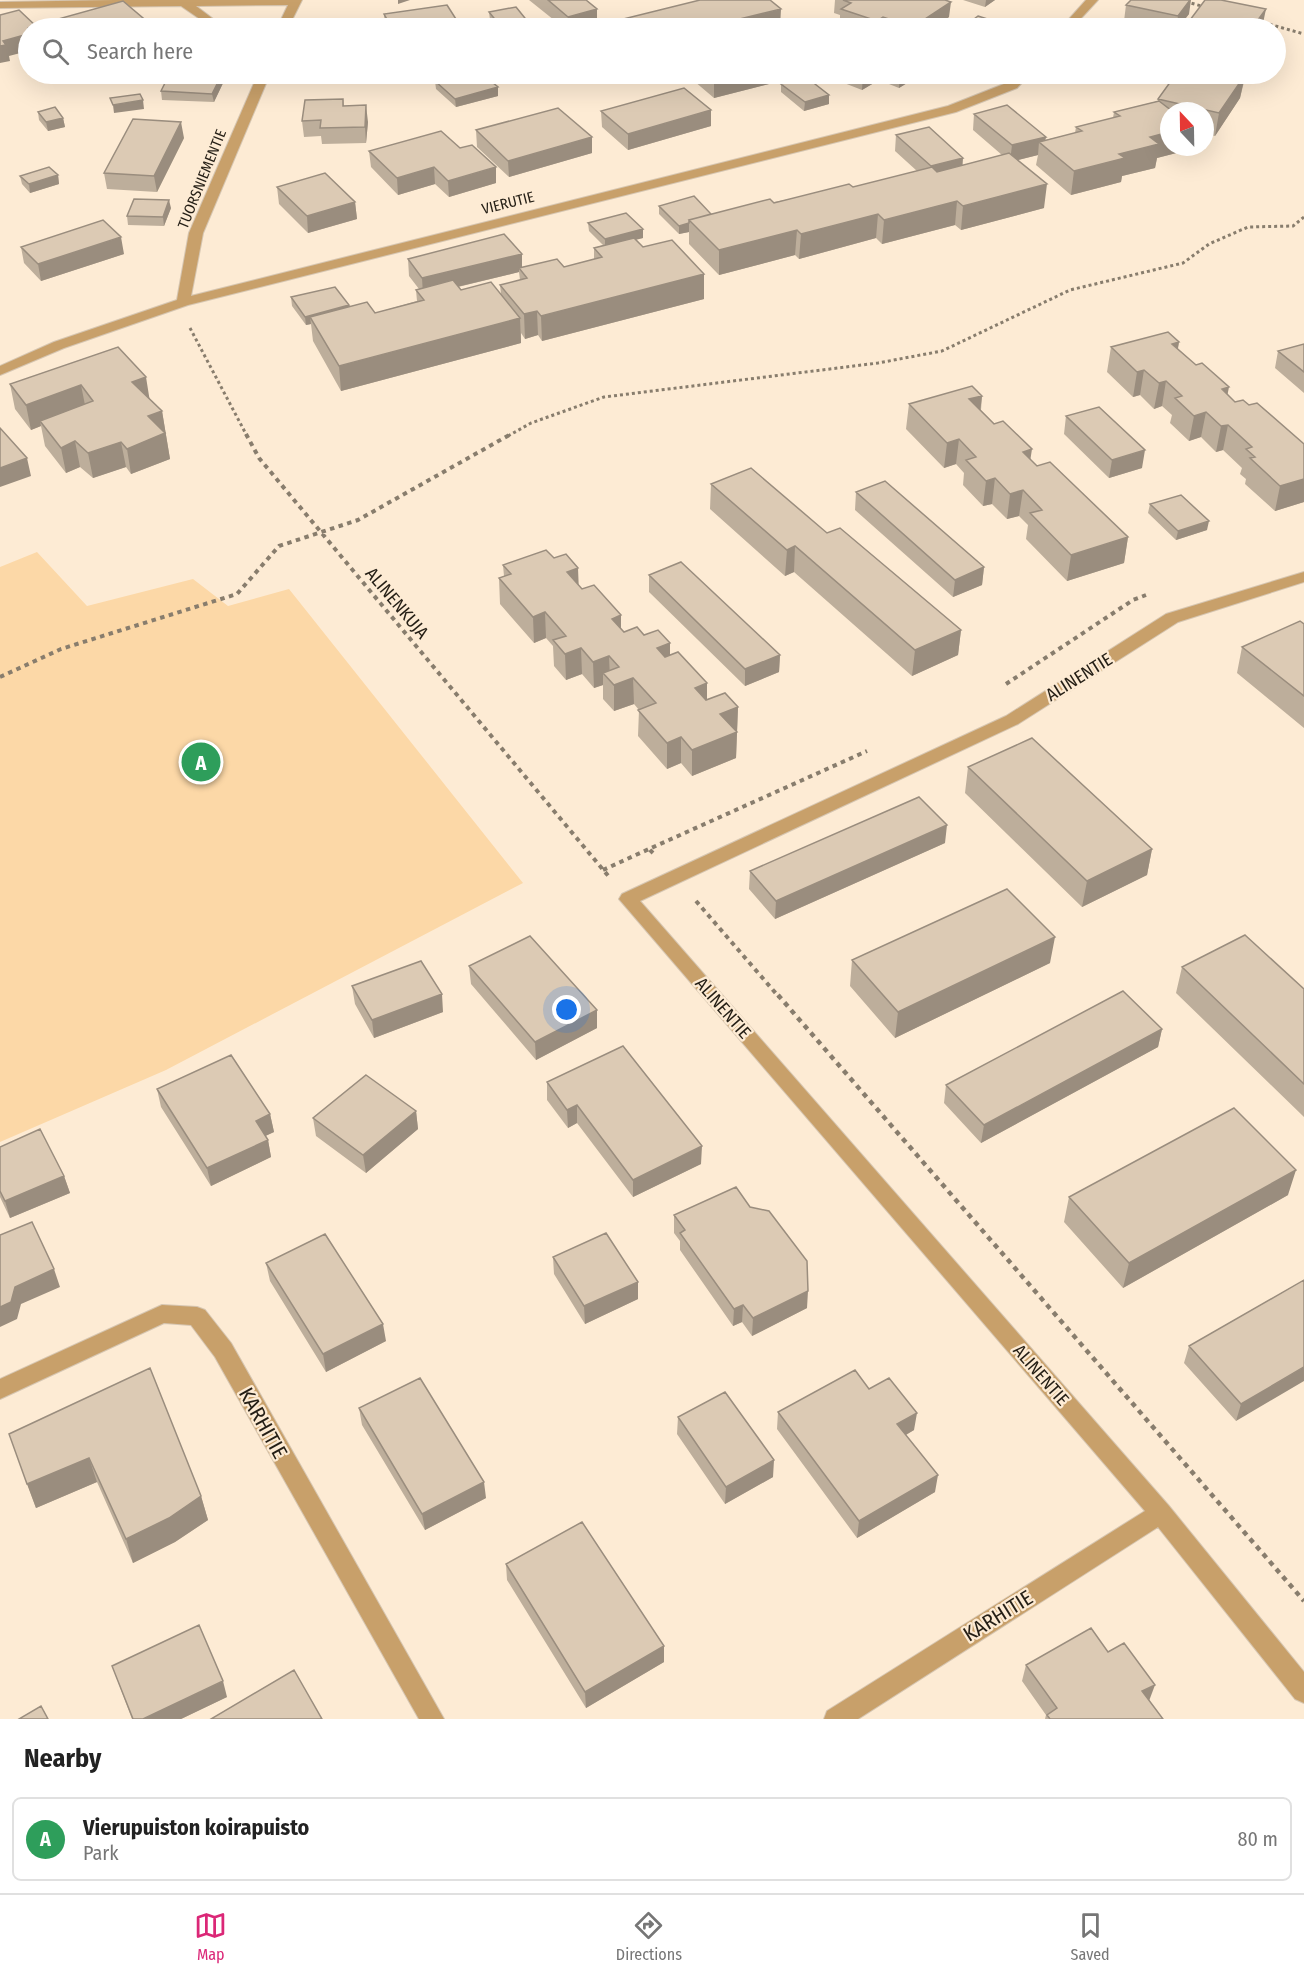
<!DOCTYPE html>
<html lang="en">
<head>
<meta charset="utf-8">
<style>
  body { margin:0; font-family:"Fira Sans Condensed",sans-serif; background:#f2f2f2; color:#222 }
  .compass { position:absolute; left:1160px; top:102px; width:54px; height:54px; border-radius:50%; background:#fff; box-shadow:0 6px 24px #0002; rotate:338deg }
  .you { position:absolute; left:567px; top:1010px; width:21px; height:21px; margin:-15px; border:4px solid #fff; border-radius:50%; background:#1a73e8; box-shadow:0 0 0 9px #1a73e833 }
  .badge { display:grid; place-items:center; width:39px; height:39px; border-radius:50%; background:#db2777; color:#fff; font-size:20px; font-weight:700 }
  .pin { position:absolute; translate:-50% -50%; border:3px solid #fff; box-shadow:0 2px 6px #0006 }
  .list { margin:0; padding:0; list-style:none }
  h2 { display:flex; justify-content:space-between; align-items:center; height:78px; margin:0; padding:0 24px; font-size:26px }
  h2 small { font-size:20px; font-weight:400; color:#767676 }
  .list li { display:grid; grid-template-columns:39px 1fr auto; gap:18px; align-items:center; box-sizing:border-box; height:84px; margin:0 12px 12px; padding:0 12px; border:2px solid #e0e0e0; border-radius:9px }
  .list b { display:block; font-size:22px; white-space:nowrap }
  .list p { margin:0; font-size:20px; white-space:nowrap; color:#767676 }
  .list em { font-size:20px; font-style:normal; color:#767676 }
  .icon { flex:none; width:33px; height:33px; fill:none; stroke:currentColor; stroke-width:2; stroke-linecap:round; stroke-linejoin:round }
  .map { position:relative; flex:none; width:1304px; height:1719px; overflow:hidden }
  .search { position:absolute; background:#fff; box-shadow:0 6px 24px #0002; left:18px; right:18px; top:18px; height:66px; display:flex; align-items:center; gap:15px; box-sizing:border-box; padding:0 21px; border-radius:33px; color:#767676; font-size:22px }
  .sheet { height:174px; background:#fff }
  nav { display:flex; justify-content:space-around; align-items:center; box-sizing:border-box; height:84px; border-top:2px solid #e0e0e0; background:#fff; font-size:16px; color:#767676 }
  nav a { display:grid; justify-items:center; gap:3px }
  nav .on { color:#db2777 }
  .map>svg:first-child { display:block }
  .green { fill:#fcd8a7 }
  .lines { fill:none; stroke-linecap:round; stroke-linejoin:round }
  .minor-casing { stroke:#d6c6b2; stroke-width:2 }
  .path-far2 { stroke:#887d6d; stroke-width:3; stroke-dasharray:3 3; stroke-linecap:butt }
  .path-far1 { stroke:#887d6d; stroke-width:4; stroke-dasharray:4.5 4.5; stroke-linecap:butt }
  .path { stroke:#887d6d; stroke-width:4.5; stroke-dasharray:5 5; stroke-linecap:butt }
  .minor { fill:#c8a06a; fill-rule:evenodd }
  .wall { fill:#bdae9b; fill-rule:evenodd }
  .shaded-wall { fill:#9a8d7e }
  .building { fill:#dccab4; stroke:#9a8d7e; stroke-width:1.5 }
  .labels { text-anchor:middle; dominant-baseline:central; stroke-width:4.5; stroke-linejoin:round; paint-order:stroke }
  .far-street-label { font-size:15px; fill:#241e15; stroke:#fdebd4 }
  .street-label { font-size:18px; fill:#241e15; stroke:#fdebd4 }
  .near-street-label { font-size:21px; fill:#241e15; stroke:#fdebd4 }
</style>
</head>
<body>
<div class="map">
<svg width="1304" height="1719" viewBox="0 0 1304 1719">
  <rect width="100%" height="100%" fill="#fdebd4"/>
  <!-- green -->
  <path class="green" d="M37,552L87,606L193,579L228,606L289,589L523,883L166,1070L0,1142V567Z"/>
  <g class="lines">
    <!-- minor casing -->
    <g class="minor-casing">
      <path id="minor" d="M114,0H302L288,28H277L288,5L196,6L225,28H213L181,6L0,8V2Z
        M1086,0H1098L1072,28H1061Z
        M258,74H270L203,233L191,296L948,106L1009,82L1018,74H1030L1017,88L956,112L188,305L64,348L0,375V366L54,342L177,300L189,233Z
        M1304,572V582L1178,622L1018,724L640,901L1169,1506L1304,1672V1703L1295,1699L1158,1527L858,1719H824L827,1711L1145,1511L619,899L622,894L1006,716L1166,614Z
        M162,1305L197,1307L205,1310L231,1343L444,1719H419L215,1357L191,1325L164,1323L0,1399V1379Z"/>
    </g>
    <!-- path-far2 -->
    <path class="path-far2" d="M1180,0L1205,7
      M1258,21L1304,34
      M190,328L247,436
      M508,436L531,423L604,397L878,363L942,351L1070,290L1183,263L1209,244L1248,227L1293,226L1304,217"/>
    <!-- path-far1 -->
    <path class="path-far1" d="M246,434L259,458L610,878
      M0,677L61,649L237,594L279,546L358,520L511,434
      M1006,684L1133,600L1146,595
      M653,853L649,849L867,751
      M603,870L649,849
      M696,901L779,997"/>
    <!-- path -->
    <path class="path" d="M778,995L1304,1601"/>
    <!-- minor -->
    <use href="#minor" class="minor"/>
  </g>
  <!-- wall -->
  <path class="wall" d="M529,0H586L597,9V25L583,28H564Z
    M835,0H945L949,17L933,28H819L840,22V15L834,13Z
    M963,0H995L985,7Z
    M1126,5L1189,14L1178,28H1160L1124,21Z
    M489,12L533,28H496L490,20Z
    M384,14L461,28H385Z
    M51,21L151,28H53Z
    M223,74L224,81L214,102L162,100L161,91L180,81Z
    M551,74H583L558,80Z
    M694,74H778L777,82L714,98L694,81Z
    M821,74H913L912,80L899,88L879,80L862,90Z
    M1172,74H1246L1240,98L1215,136L1205,134V111H1169L1188,150L1157,158L1155,168L1122,176L1121,182L1071,195L1036,165L1038,155L1018,160L1044,208L961,230L955,225L882,244L876,238L799,259L795,255L719,275L689,244V232L679,234L659,214V206L711,214L853,187L917,171L895,151L896,135L963,165L1002,155L973,130L974,114L1046,137L1045,140L1075,133L1076,127L1113,118L1114,112L1158,101V99L1170,82Z
    M435,81L498,87V96L456,107L436,89Z
    M781,84L829,104L804,111L781,92Z
    M343,99L344,106L368,122L366,143L322,144L321,136L304,137L302,121Z
    M711,110V126L628,150L602,127L601,111Z
    M38,112L63,118L65,127L48,131L39,120Z
    M476,130L592,137V153L509,177L477,147Z
    M184,138L157,192L107,189L104,173Z
    M369,151L496,183L449,197L435,184L398,195L371,167Z
    M58,175L59,184L30,193L22,184L20,176Z
    M277,187L355,202L357,219L308,233L279,204Z
    M171,208L164,226L128,225L127,216Z
    M588,223L643,229V238L636,239L643,247L704,274V299L542,341L538,335L525,339L521,333V343L341,391L313,341L311,324L306,325L292,306L291,297L349,305V307L375,313L417,301L416,290L419,289L409,276L408,259L522,268L564,267L594,259V248L603,245L589,231ZM519,272L520,280L500,285L501,294L461,290L458,287Z
    M21,247L124,254L41,281L24,263Z
    M1179,342L1178,349L1235,402L1249,405L1304,444V502L1275,511L1245,484L1246,479L1240,474L1242,468L1223,450L1216,452L1201,437L1189,441L1170,423L1172,415L1162,406L1154,409L1140,395L1133,397L1107,372L1111,347Z
    M1304,344V393L1275,368L1278,351Z
    M118,347L150,399L162,411L170,459L131,474L126,467L93,478L80,467L66,473L45,446L41,426L31,430L15,409L10,384Z
    M982,396L981,410L1037,466L1128,537L1124,563L1067,581L1026,539L1028,525L1019,516L1007,519L992,504L983,506L963,485L964,473L956,464L944,468L906,429L909,404Z
    M1066,416L1142,468L1109,478L1064,434Z
    M711,484L827,533L961,630L958,655L912,676L794,572L785,576L710,509Z
    M856,492L984,567L982,585L953,597L855,510Z
    M1150,504L1207,530L1176,540L1148,513Z
    M503,565L579,586L582,589L621,615V629L624,632L644,635L670,643V655L707,683V700L738,707L736,758L692,776L681,763L667,769L638,736L639,710L634,704L614,711L603,699V685L594,688L582,674L566,680L554,666L553,646L546,638L534,643L500,604L499,578L504,576Z
    M649,575L780,655L779,672L745,686L649,592Z
    M1304,624V728L1237,673L1242,647Z
    M968,767L1152,849L1147,875L1082,907L965,793Z
    M945,843L775,919L749,889L750,871Z
    M852,960L1050,963L895,1038L850,986Z
    M469,966L597,1010V1028L536,1060L471,984Z
    M1182,967L1304,989V1117L1176,993Z
    M352,986L443,1012L374,1038L355,1004Z
    M1162,1029L1158,1047L981,1143L944,1103L946,1085Z
    M547,1082L701,1164L633,1197L577,1123L568,1128L547,1100Z
    M157,1089L270,1114L274,1132L265,1136L268,1140L271,1157L211,1186L161,1107Z
    M416,1111L418,1129L366,1173L316,1136L313,1118Z
    M0,1147L64,1176L70,1193L10,1218L0,1197Z
    M1288,1195L1123,1288L1064,1222L1069,1197Z
    M674,1215L807,1308L752,1336L742,1322L733,1326L680,1250V1241L674,1233Z
    M553,1257L638,1282V1299L585,1324L554,1274Z
    M266,1263L386,1341L326,1372L270,1281Z
    M1304,1280L1236,1421L1184,1363L1189,1346Z
    M869,1389L914,1430L906,1435L935,1492L857,1538L777,1429L778,1412Z
    M359,1408L486,1498L425,1530L362,1425Z
    M678,1417L773,1477L725,1504L677,1434Z
    M9,1434L201,1496L208,1520L175,1542L133,1563L97,1482L36,1508Z
    M506,1564L664,1662L586,1708L507,1580Z
    M1108,1652L1149,1701L1163,1719H1045L1046,1715L1022,1681L1026,1665Z
    M112,1666L227,1697L181,1719H132Z"/>
  <!-- shaded-wall -->
  <path class="shaded-wall" d="M398,0H410L398,4Z
    M986,0H995L985,7Z
    M1190,0H1191L1189,14L1178,28H1176L1178,16Z
    M951,2L949,17L933,28H913V27Z
    M597,9V25L583,28H568V17Z
    M781,9L780,28H703Z
    M1266,9L1262,28H1252Z
    M883,17L882,28H877V21Z
    M150,24L151,28H134Z
    M98,25V28H85Z
    M28,34V51L9,56L10,61L0,63V46L3,41Z
    M223,74L224,81L214,102L212,94Z
    M558,74H583L558,80Z
    M748,74H778L777,82L714,98V82Z
    M863,74H879V80L862,90Z
    M900,74H913L912,80L899,88Z
    M1245,75L1240,98L1215,136L1219,113Z
    M498,87V96L456,107L455,99Z
    M829,95V104L804,111L805,102Z
    M143,100L144,109L114,113L113,105Z
    M366,105L368,122L366,143L365,127Z
    M711,110V126L628,150V134Z
    M63,118L65,127L48,131L46,122Z
    M181,122L184,138L157,192L154,176Z
    M1169,132V147H1188V150L1157,158L1155,168L1122,176L1121,182L1071,195L1074,171L1119,154L1150,137Z
    M592,137V153L509,177L508,161Z
    M1046,137L1044,146L1039,142L1038,155L1010,162L1012,145Z
    M963,158L962,174L929,182L931,166Z
    M434,167L435,184L398,195L397,178Z
    M496,167V183L449,197L448,181Z
    M58,175L59,184L30,193L29,184Z
    M1047,184L1044,208L961,230L963,206Z
    M169,200L171,208L164,226L163,217Z
    M957,201L955,225L882,244L884,220Z
    M355,202L357,219L308,233L307,216Z
    M878,214L876,238L799,259L801,234Z
    M689,223V232L679,234V226Z
    M643,229V238L605,248V239Z
    M797,230L795,255L719,275V250Z
    M121,237L124,254L41,281L38,264Z
    M522,254V271L519,268V272L423,295L422,278Z
    M704,274V299L542,341L541,316Z
    M349,305L350,314L310,317L311,324L306,325L305,317Z
    M537,311L538,335L525,339L524,314Z
    M520,318L521,343L341,391L339,366Z
    M1179,342L1174,367L1172,344Z
    M1144,370L1140,395L1133,397L1137,372Z
    M146,377L150,402L132,382Z
    M1166,381L1162,406L1154,409L1159,383Z
    M81,385L86,410L40,421L41,426L31,430L26,405Z
    M1229,387L1224,412L1222,389Z
    M982,396L979,421L969,399Z
    M162,411L170,459L131,474L127,449L148,416Z
    M1206,412L1201,437L1189,441L1194,416Z
    M1228,425L1223,450L1216,452L1221,426Z
    M959,439L956,464L944,468L947,443Z
    M75,441L80,467L66,473L61,448Z
    M121,442L126,467L93,478L88,453Z
    M1032,449L1028,475L1023,452Z
    M1145,450L1142,468L1109,478L1112,460Z
    M27,458L31,476L0,487V468Z
    M995,478L992,504L983,506L986,481Z
    M1304,479V502L1275,511L1280,486Z
    M1023,490L1019,516L1007,519L1010,494Z
    M1209,521L1207,530L1176,540L1178,531Z
    M1128,537L1124,563L1067,581L1071,555Z
    M795,546L794,572L785,576L787,550Z
    M984,567L982,585L953,597L955,580Z
    M578,568L579,593L567,572Z
    M545,612L546,638L534,643L533,617Z
    M621,615V641L612,619Z
    M961,630L958,655L912,676L915,650Z
    M670,643V669L657,648Z
    M581,648L582,674L566,680L565,654Z
    M780,655L779,672L745,686V669Z
    M609,656L610,680L603,673V685L594,688L593,662Z
    M633,678L634,704L614,711V685Z
    M707,683V709L695,688Z
    M738,707L736,758L692,776V750L720,714Z
    M681,737V763L667,769V743Z
    M947,825L945,843L775,919L776,901Z
    M1152,849L1147,875L1082,907L1087,881Z
    M1055,937L1050,963L895,1038L898,1012Z
    M442,994L443,1012L374,1038L372,1020Z
    M597,1010V1028L536,1060L535,1042Z
    M1162,1029L1158,1047L981,1143L984,1125Z
    M577,1105V1123L568,1128L567,1110Z
    M416,1111L418,1129L366,1173L363,1155Z
    M270,1114L274,1132L259,1139L256,1121Z
    M268,1140L271,1157L211,1186L207,1168Z
    M702,1146L701,1164L633,1197V1180Z
    M1296,1170L1288,1195L1123,1288L1129,1263Z
    M64,1176L70,1193L10,1218L5,1201Z
    M54,1269L60,1287L21,1304L17,1319L0,1327V1307L15,1287Z
    M638,1282V1299L585,1324L584,1306Z
    M808,1291L807,1308L752,1336L753,1318Z
    M743,1305L742,1322L733,1326L734,1309Z
    M383,1324L386,1341L326,1372L323,1354Z
    M1304,1367V1381L1236,1421L1241,1404Z
    M917,1413L914,1430L895,1441L897,1424Z
    M89,1458L97,1482L36,1508L27,1484Z
    M774,1460L773,1477L725,1504L726,1487Z
    M938,1475L935,1492L857,1538L859,1521Z
    M484,1482L486,1498L425,1530L422,1514Z
    M201,1496L208,1520L175,1542L133,1563L126,1539Z
    M664,1646V1662L586,1708L585,1692Z
    M223,1681L227,1697L181,1719H143Z
    M1155,1685L1149,1701L1142,1691Z"/>
  <!-- building -->
  <path class="building" d="M548,0H586L597,9L568,17Z
    M700,0H770L781,9L703,28H587Z
    M843,0H945L951,2L913,27L883,17L877,21L841,9L851,3Z
    M1131,0H1190L1178,16L1126,5Z
    M1205,0H1221L1266,9L1252,28H1184Z
    M123,1L150,24L134,28H102L98,25L85,28H60L51,21Z
    M447,5L461,27L452,28H392L384,14Z
    M516,7L533,28H502L489,12Z
    M19,10L38,28H28V34L3,41L6,45L0,46V15Z
    M978,16L1003,24L997,28H962Z
    M835,20L858,28H819Z
    M184,74H222L212,94L161,91L166,81H180Z
    M462,74H482L498,87L455,99L435,81Z
    M704,74H748L714,82Z
    M1176,74H1238L1245,75L1219,113L1158,99Z
    M806,77L829,95L805,102L781,84Z
    M684,88L711,110L628,134L601,111Z
    M140,94L143,100L113,105L110,98Z
    M343,99V106L366,105L365,127L320,128L321,120L302,121L305,100Z
    M1159,101L1172,111H1169V132L1150,137L1159,144L1119,154L1125,158L1074,171L1039,142L1082,131L1076,127L1120,116L1114,112Z
    M1007,105L1046,137L1012,145L974,114Z
    M55,107L63,118L46,122L38,112Z
    M558,108L592,137L508,161L476,130Z
    M133,119L181,122L154,176L104,173Z
    M929,127L963,158L931,166L896,135Z
    M441,131L460,148L472,145L496,167L448,181L434,167L397,178L369,151Z
    M1009,153L1047,184L963,206L957,201L884,220L878,214L801,234L797,230L719,250L689,220L770,199L774,203L849,184L853,187L932,167L937,172Z
    M49,167L58,175L29,184L20,176Z
    M325,173L355,202L307,216L277,187Z
    M694,196L711,214L689,220V223L679,226L659,206Z
    M134,199L169,200L163,217L127,216Z
    M626,213L643,229L605,239L588,223Z
    M103,220L121,237L38,264L21,247Z
    M504,234L522,254L422,278L408,259Z
    M634,238L643,247L672,240L704,274L541,316L537,311L524,314L500,285L527,278L519,268L557,259L564,267L602,257L594,248Z
    M453,280L461,290L491,282L520,318L339,366L310,317L367,302L375,313L424,300L416,290Z
    M335,287L349,305L305,317L291,297Z
    M1168,332L1179,342L1172,344L1196,365L1202,363L1229,387L1222,389L1235,402L1243,400L1249,405L1257,403L1304,444V479L1280,486L1250,458L1255,457L1246,449L1252,447L1228,425L1221,426L1206,412L1194,416L1175,398L1182,396L1166,381L1159,383L1144,370L1137,372L1111,347Z
    M1304,344V372L1278,351Z
    M118,347L146,377L132,382L162,411L148,416L165,433L127,449L121,442L88,453L75,441L61,448L40,421L93,401L81,385L26,405L10,384Z
    M972,386L982,396L969,399L994,424L1003,421L1032,449L1023,452L1037,466L1050,462L1128,537L1071,555L1030,513L1042,510L1023,490L1010,494L995,478L986,481L966,460L976,457L959,439L947,443L909,404Z
    M1099,407L1145,450L1112,460L1066,416Z
    M0,428L27,458L0,468Z
    M751,468L827,533L840,528L961,630L915,650L795,546L787,550L711,484Z
    M885,481L984,567L955,580L856,492Z
    M1181,495L1209,521L1178,531L1150,504Z
    M546,550L554,558L566,554L578,568L567,572L582,589L594,585L621,615L612,619L624,632L637,627L644,635L658,630L670,643L657,648L665,657L678,652L707,683L695,688L706,700L725,693L738,707L720,714L737,732L692,750L681,737L667,743L638,710L656,703L633,678L614,685L603,673L619,667L609,656L593,662L581,648L565,654L553,640L566,636L545,612L533,617L499,578L511,574L503,565Z
    M681,562L780,655L745,669L649,575Z
    M1300,621L1304,624V696L1242,647Z
    M1032,738L1152,849L1087,881L968,767Z
    M919,797L947,825L776,901L750,871Z
    M1007,889L1055,937L898,1012L852,960Z
    M1245,935L1304,989V1084L1182,967Z
    M530,936L597,1010L535,1042L469,966Z
    M421,961L442,994L372,1020L352,986Z
    M1123,991L1162,1029L984,1125L946,1085Z
    M623,1046L702,1146L633,1180L577,1105L567,1110L547,1082Z
    M231,1055L270,1114L256,1121L268,1140L207,1168L157,1089Z
    M366,1075L416,1111L363,1155L313,1118Z
    M1234,1108L1296,1170L1129,1263L1069,1197Z
    M40,1129L64,1176L5,1201L0,1191V1147Z
    M736,1187L750,1207L769,1211L807,1261L808,1291L753,1318L743,1305L734,1309L680,1233L685,1230L674,1215Z
    M32,1222L54,1269L15,1287L11,1302L0,1307V1235Z
    M606,1233L638,1282L584,1306L553,1257Z
    M325,1234L383,1324L323,1354L266,1263Z
    M1304,1280V1367L1241,1404L1189,1346Z
    M150,1368L201,1496L169,1518L126,1539L89,1458L27,1484L9,1434Z
    M855,1370L869,1389L889,1378L917,1413L897,1424L938,1475L859,1521L778,1412Z
    M420,1378L484,1482L422,1514L359,1408Z
    M725,1392L774,1460L726,1487L678,1417Z
    M582,1522L664,1646L585,1692L506,1564Z
    M199,1625L223,1681L143,1719H133L112,1666Z
    M1091,1628L1108,1652L1124,1643L1155,1685L1142,1691L1163,1719H1050L1047,1715L1057,1708L1026,1665Z
    M294,1670L322,1719H211Z
    M41,1706L48,1719H19Z"/>
  <g class="labels">
    <!-- far-street labels -->
    <g class="far-street-label">
      <text transform="translate(202 179) rotate(-68)">TUORSNIEMENTIE</text>
      <text transform="translate(508 203) rotate(-14)">VIERUTIE</text>
    </g>
    <!-- street labels -->
    <g class="street-label">
      <text transform="translate(397 603) rotate(50)">ALINENKUJA</text>
      <text transform="translate(1079 677) rotate(-32)">ALINENTIE</text>
      <text transform="translate(723 1008) rotate(49)">ALINENTIE</text>
      <text transform="translate(1041 1375) rotate(49)">ALINENTIE</text>
    </g>
    <!-- near-street labels -->
    <g class="near-street-label">
      <text transform="translate(263 1423) rotate(61)">KARHITIE</text>
      <text transform="translate(998 1616) rotate(-32)">KARHITIE</text>
    </g>
  </g>
</svg>
<svg class="compass" viewBox="-18 -18 36 36"><path d="M0-13l5 13h-10z" fill="#e53935"/><path d="M0 13l5-13h-10z" fill="#767676"/></svg>
<div class="you"></div>
<div class="pin badge" style="left:201px;top:762px;background:#2e9e5b">A</div>
<div class="search"><svg class="icon" aria-label="search" viewBox="0 0 24 24"><circle cx="10" cy="10" r="6"/><path d="M15 15l6 6"/></svg>Search here</div>
</div>
<section class="sheet">
<h2>Nearby<small></small></h2>
<ul class="list">
<li><span class="badge" style="background:#2e9e5b">A</span><div><b>Vierupuiston koirapuisto</b><p>Park</p></div><em>80 m</em></li>
</ul>
</section>
<nav>
<a class="on"><svg class="icon" aria-label="map" viewBox="0 0 24 24"><path d="M3 6l6-2 6 2 6-2v14l-6 2-6-2-6 2zM9 4v14M15 6v14"/></svg>Map</a>
<a><svg class="icon" aria-label="directions" viewBox="0 0 24 24"><path d="M12 3l9 9-9 9-9-9zM9 14v-3h6M13 9l2 2-2 2"/></svg>Directions</a>
<a><svg class="icon" aria-label="saved" viewBox="0 0 24 24"><path d="M7 4h10v16l-5-4-5 4z"/></svg>Saved</a>
</nav>
</body>
</html>
